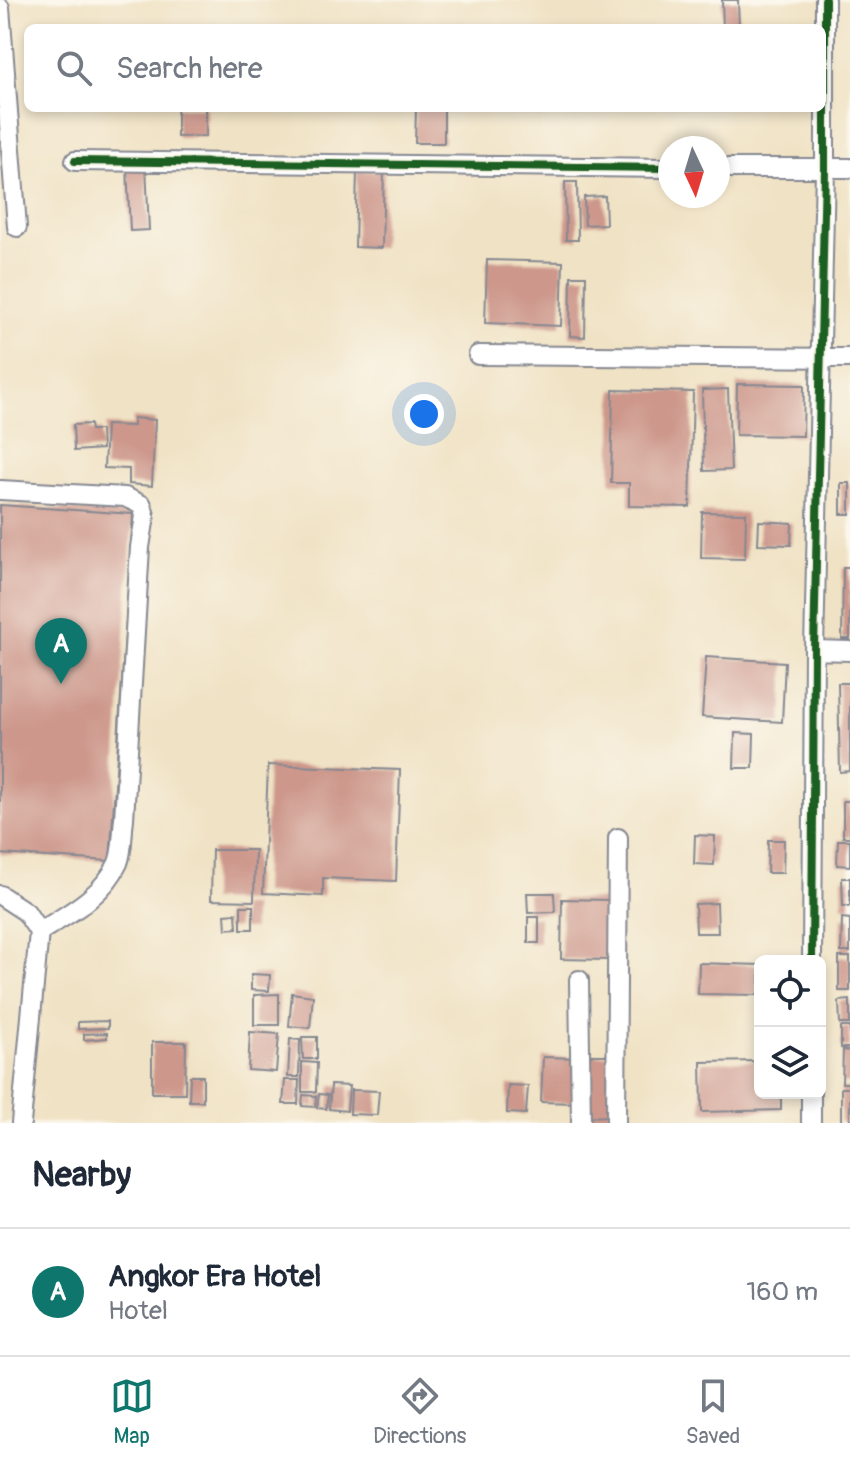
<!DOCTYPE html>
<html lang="en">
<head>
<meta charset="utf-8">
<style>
  body { margin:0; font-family:Pangolin,sans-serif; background:#f6f6f7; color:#1f2937 }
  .controls { position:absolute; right:24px; bottom:24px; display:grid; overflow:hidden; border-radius:12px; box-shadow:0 4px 12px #0003 }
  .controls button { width:72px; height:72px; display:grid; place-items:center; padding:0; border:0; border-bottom:2px solid #e0e1e3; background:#fff; color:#1f2937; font:40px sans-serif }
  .compass { position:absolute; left:658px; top:136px; width:72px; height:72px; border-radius:50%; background:#fff; box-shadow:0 4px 12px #0003; rotate:176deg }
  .you { position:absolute; left:424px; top:414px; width:28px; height:28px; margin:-20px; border:6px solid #fff; border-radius:50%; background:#1a73e8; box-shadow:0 0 0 12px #1a73e833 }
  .badge { display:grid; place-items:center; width:52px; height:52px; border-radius:50%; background:#0f766e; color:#fff; font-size:26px; font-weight:700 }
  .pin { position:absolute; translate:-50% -66px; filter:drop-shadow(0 2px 4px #0008) }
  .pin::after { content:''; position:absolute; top:42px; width:28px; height:24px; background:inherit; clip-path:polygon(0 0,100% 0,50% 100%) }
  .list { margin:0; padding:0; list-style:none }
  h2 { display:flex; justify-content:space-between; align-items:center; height:104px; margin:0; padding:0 32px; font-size:34px }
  h2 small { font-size:26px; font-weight:400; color:#747a83 }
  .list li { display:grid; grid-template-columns:52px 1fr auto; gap:24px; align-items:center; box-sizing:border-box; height:128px; padding:0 32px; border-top:2px solid #e0e1e3 }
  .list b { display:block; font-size:30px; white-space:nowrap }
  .list p { margin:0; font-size:26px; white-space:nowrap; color:#747a83 }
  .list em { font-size:26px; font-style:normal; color:#747a83 }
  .icon { flex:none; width:44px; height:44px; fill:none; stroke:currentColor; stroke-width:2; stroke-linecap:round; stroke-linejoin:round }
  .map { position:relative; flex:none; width:850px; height:1123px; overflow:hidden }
  .search { position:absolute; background:#fff; box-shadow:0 4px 12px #0003; left:24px; right:24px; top:24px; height:88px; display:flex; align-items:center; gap:20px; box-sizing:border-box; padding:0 28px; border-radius:12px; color:#747a83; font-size:30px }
  .sheet { height:232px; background:#fff }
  nav { display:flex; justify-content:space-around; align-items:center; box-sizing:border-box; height:112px; border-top:2px solid #e0e1e3; background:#fff; font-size:22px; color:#747a83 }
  nav a { display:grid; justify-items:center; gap:4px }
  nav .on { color:#0f766e }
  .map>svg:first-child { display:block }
  .building { fill:#cd978b }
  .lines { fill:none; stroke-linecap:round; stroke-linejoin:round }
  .minor-casing { stroke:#868891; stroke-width:22 }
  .minor { stroke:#fff; stroke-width:18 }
  .cycleway-casing { stroke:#fbf7ec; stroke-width:13 }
  .cycleway { stroke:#1b5e20; stroke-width:8 }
</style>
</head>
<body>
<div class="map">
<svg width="850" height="1123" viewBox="0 0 850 1123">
  <rect width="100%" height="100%" fill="#fbf7ec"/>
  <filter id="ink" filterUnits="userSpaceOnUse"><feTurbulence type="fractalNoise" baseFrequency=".0125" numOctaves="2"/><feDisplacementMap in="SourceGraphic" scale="16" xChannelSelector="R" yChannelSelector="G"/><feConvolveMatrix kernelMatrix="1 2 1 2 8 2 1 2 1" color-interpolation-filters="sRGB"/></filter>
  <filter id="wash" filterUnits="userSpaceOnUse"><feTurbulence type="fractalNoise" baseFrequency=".006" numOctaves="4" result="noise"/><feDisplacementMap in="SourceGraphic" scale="32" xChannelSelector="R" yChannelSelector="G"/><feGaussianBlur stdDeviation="1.8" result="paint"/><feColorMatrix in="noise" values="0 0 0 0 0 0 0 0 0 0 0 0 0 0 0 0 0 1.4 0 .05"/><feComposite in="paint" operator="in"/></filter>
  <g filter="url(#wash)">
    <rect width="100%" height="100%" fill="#f0e2c4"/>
    <g id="blocks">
      <!-- building -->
      <path class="building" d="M722,0H738L739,28H723Z
        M177,108H206V136L177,137Z
        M416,108H444V143H415Z
        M146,165L149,230L130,231L127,166Z
        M357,171H384L382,248L355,247Z
        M565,182H577L578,240H566Z
        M605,196L606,224L585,225L584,197Z
        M487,260L563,262L561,326L485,323Z
        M571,276H586L585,337L570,336Z
        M737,384L804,385L803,436L736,435Z
        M728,389L731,470L704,471L702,390Z
        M613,390L693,392L690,507L629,506V483H611Z
        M133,418L155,420L152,486L129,484V469L104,468L106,425L133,426Z
        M90,424L91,430H101L102,449L74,451L73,425Z
        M841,483H850V514H841Z
        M0,505L133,514L110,861L0,854Z
        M702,512L746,513L745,559L701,558Z
        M759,521L792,523L791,545L758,544Z
        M843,567H850V639H842Z
        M706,657L785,662L782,722L702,717Z
        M838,683H850V771L840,772Z
        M735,733L754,734L753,768H734Z
        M268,765L400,770L396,881L323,878V896L263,893Z
        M843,801H850V837H843Z
        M695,835L715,836L714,865L694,864Z
        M768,840H784L783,873H767Z
        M838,840H850V866L837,865Z
        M212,850H255L254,901L211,900Z
        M842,878H850V906H843Z
        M527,893H554L555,912L528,913Z
        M562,899L611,900L610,960L561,959Z
        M717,903L718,933H696L695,904Z
        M241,906H253V929H241Z
        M236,913L237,928L226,929L225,914Z
        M528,917H539V943H528Z
        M842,918L850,919V952H841Z
        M839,957H850V991H839Z
        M699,963L760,965V995L698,994Z
        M251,974L270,975L269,991L251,990Z
        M292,993L313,996L310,1028L289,1026Z
        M279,994V1025H254V995Z
        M850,1000V1024H840L839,1001Z
        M108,1021V1028L78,1029V1022Z
        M841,1027H850V1048H841Z
        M250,1032L279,1034L276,1072L248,1070Z
        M107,1033V1038L84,1040V1034Z
        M302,1037H317V1059H303Z
        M290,1039L300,1040L299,1077H288Z
        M152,1042H186L185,1093H152Z
        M843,1050L850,1051V1083H842Z
        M587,1055H611V1116L587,1117Z
        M543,1057L579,1058L577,1103L541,1102Z
        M760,1061V1093H781V1110L702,1112L701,1062Z
        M302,1062L317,1063L316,1092H302Z
        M190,1076H203V1101H189Z
        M285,1080H299L298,1104H283Z
        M331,1085L349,1086L347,1111L329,1109Z
        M508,1085L528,1086L526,1114L507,1113Z
        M841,1088H850V1123H841Z
        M351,1090L379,1091L377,1115L350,1114Z
        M319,1094L328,1095L326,1109L317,1108Z
        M303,1095L316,1096L315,1107L302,1106Z"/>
    </g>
  </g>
  <g filter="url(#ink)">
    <use href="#blocks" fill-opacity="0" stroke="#868891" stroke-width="2"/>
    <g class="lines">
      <!-- minor casing -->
      <g class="minor-casing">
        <path id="minor" d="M0,8L17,227
          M75,161L670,168
          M718,168H850
          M478,355L850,358
          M0,490L125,497L142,505L145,516L140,547L124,819C122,833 123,851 118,863C103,896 68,914 39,932
          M814,650L850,651
          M0,895L26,912L39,932L21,1123
          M812,961L814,650L825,169V0
          M579,980L581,1123
          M616,1123L618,838
          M811,1123V1093"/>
      </g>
      <!-- minor -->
      <use href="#minor" class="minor"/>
      <!-- cycleway casing -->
      <g class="cycleway-casing">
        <path id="cycleway" d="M75,161L670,168
          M812,961L814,650L825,169V0"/>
      </g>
      <!-- cycleway -->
      <use href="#cycleway" class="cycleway"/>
    </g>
  </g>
</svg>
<div class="controls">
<button><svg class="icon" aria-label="locate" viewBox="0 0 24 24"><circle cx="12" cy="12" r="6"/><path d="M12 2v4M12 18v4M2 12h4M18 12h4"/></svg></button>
<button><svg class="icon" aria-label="layers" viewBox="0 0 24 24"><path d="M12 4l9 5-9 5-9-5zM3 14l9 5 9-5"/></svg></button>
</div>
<svg class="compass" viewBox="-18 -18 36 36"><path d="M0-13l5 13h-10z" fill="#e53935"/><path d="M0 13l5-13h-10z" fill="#747a83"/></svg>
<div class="you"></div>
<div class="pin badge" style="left:61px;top:684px">A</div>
<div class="search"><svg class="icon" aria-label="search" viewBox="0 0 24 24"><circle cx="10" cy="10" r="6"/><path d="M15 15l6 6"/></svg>Search here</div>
</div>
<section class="sheet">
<h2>Nearby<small></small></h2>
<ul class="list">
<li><span class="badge">A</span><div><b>Angkor Era Hotel</b><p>Hotel</p></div><em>160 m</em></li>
</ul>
</section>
<nav>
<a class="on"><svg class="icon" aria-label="map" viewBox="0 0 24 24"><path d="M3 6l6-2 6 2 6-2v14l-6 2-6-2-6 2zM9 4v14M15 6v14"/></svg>Map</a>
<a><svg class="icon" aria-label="directions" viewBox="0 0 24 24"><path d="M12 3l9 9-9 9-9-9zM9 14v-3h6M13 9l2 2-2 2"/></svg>Directions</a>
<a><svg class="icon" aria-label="saved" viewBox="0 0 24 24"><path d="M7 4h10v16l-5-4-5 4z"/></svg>Saved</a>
</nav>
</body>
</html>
